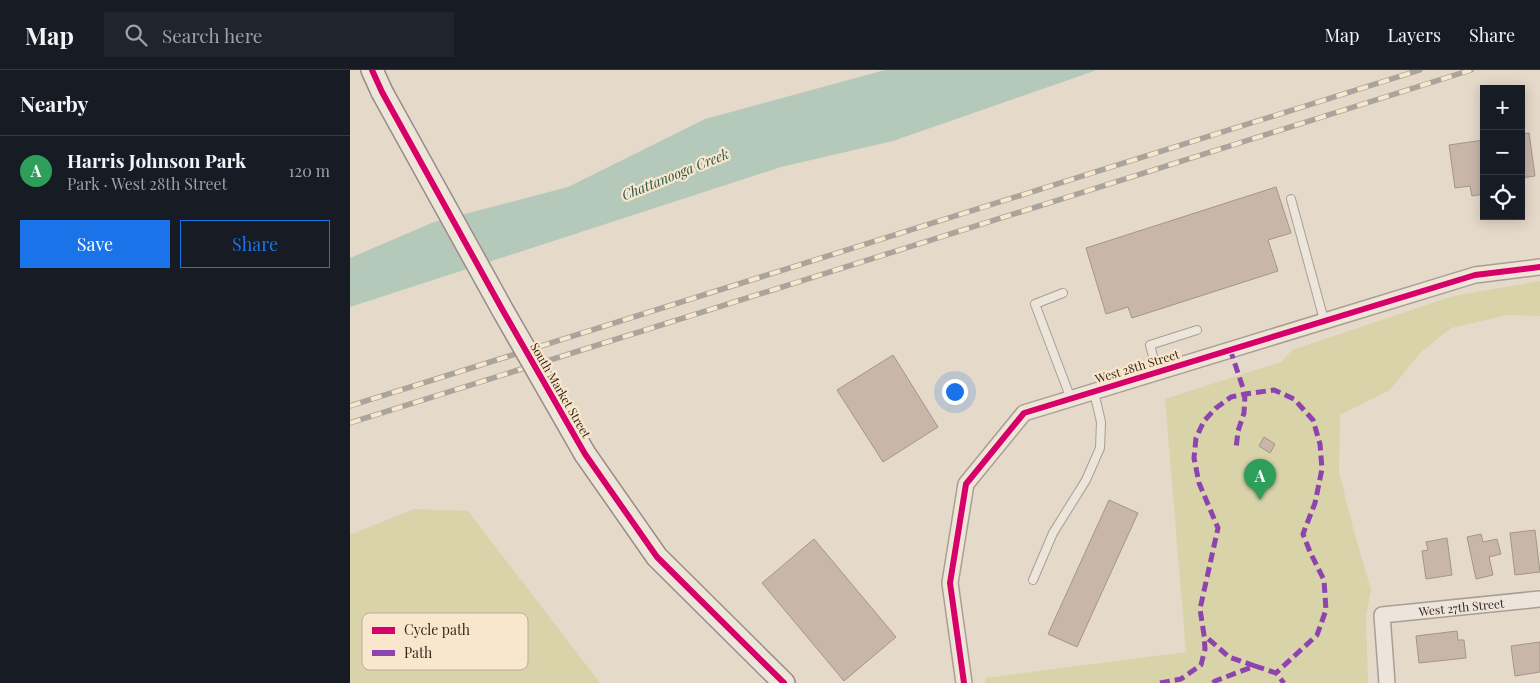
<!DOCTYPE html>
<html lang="en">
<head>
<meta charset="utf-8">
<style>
  body { margin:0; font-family:"Playfair Display",serif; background:#20242c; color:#f1f3f6 }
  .controls { position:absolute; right:15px; top:15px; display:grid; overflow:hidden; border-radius:0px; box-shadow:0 2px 12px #0003 }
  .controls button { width:45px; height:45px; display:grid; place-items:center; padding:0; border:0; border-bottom:1px solid #363941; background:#171b24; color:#f1f3f6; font:25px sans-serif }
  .you { position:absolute; left:604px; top:321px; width:18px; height:18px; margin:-12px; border:4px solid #fff; border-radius:50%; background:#1a73e8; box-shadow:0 0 0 8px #1a73e833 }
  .badge { display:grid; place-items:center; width:32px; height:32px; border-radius:50%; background:#1a73e8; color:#fff; font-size:16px; font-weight:700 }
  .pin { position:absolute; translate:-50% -41px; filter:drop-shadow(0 1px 2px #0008) }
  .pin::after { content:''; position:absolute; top:26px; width:18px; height:15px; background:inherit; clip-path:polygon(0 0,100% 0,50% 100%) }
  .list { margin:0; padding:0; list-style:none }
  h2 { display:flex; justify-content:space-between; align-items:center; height:65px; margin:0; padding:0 20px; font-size:21px }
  h2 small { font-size:16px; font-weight:400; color:#9ea1a6 }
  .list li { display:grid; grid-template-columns:32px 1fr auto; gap:15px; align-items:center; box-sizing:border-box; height:70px; padding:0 20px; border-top:1px solid #363941 }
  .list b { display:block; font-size:19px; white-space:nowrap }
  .list p { margin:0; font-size:16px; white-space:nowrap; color:#9ea1a6 }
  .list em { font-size:16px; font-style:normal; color:#9ea1a6 }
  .actions { display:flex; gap:10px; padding:15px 20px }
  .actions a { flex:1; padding:11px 0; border:1px solid #1a73e8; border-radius:0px; text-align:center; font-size:18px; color:#1a73e8 }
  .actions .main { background:#1a73e8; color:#fff }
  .icon { flex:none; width:28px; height:28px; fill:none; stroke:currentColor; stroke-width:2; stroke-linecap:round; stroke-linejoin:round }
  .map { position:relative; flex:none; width:1190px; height:613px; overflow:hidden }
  header { display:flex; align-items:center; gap:30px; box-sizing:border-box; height:70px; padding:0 25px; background:#171b24; border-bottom:1px solid #363941 }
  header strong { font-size:24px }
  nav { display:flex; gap:28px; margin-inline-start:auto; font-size:18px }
  .search { width:350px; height:45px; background:#20242c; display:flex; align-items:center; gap:12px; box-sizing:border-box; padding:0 18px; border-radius:0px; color:#9ea1a6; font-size:19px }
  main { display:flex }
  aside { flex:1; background:#171b24 }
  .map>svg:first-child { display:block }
  .green { fill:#d9d3aa }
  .water { fill:#b5c9ba }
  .building { fill:#c9b6aa; stroke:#a59489 }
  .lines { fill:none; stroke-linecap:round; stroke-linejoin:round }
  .service-casing { stroke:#aa9e93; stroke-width:10 }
  .minor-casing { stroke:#aa9e93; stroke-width:18 }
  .secondary-casing { stroke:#998d83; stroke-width:24 }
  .service { stroke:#ece5dc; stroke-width:8 }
  .minor { stroke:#ece5dc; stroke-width:15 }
  .secondary { stroke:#ece5dc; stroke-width:21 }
  .rail-casing { stroke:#aba49c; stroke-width:5.5 }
  .rail { stroke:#f8e6cd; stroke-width:4; stroke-dasharray:11; stroke-linecap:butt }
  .secondary-bridge-casing { stroke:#998d83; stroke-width:24; stroke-linecap:butt }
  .secondary-bridge { stroke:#ece5dc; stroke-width:21 }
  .quiet { stroke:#8e44ad; stroke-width:5; stroke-dasharray:10 5; stroke-linecap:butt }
  .cycleway-casing { stroke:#f8e6cd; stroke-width:9 }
  .cycleway { stroke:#d6006c; stroke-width:6 }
  .labels { text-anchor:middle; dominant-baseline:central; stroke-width:4.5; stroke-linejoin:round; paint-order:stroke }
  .street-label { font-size:12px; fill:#38251b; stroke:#f8e6cd }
  .water-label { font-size:14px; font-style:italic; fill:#29594f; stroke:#f8e6cd }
  .key { fill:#f8e6cd; stroke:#beac98; stroke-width:1 }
  .key-label { font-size:14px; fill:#38251b }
</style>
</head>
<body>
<header>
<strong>Map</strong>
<div class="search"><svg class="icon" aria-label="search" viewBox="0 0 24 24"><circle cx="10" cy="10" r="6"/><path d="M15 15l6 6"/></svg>Search here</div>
<nav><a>Map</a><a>Layers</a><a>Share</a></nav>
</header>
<main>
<aside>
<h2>Nearby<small></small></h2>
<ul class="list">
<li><span class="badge" style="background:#2e9e5b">A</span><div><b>Harris Johnson Park</b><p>Park · West 28th Street</p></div><em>120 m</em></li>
</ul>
<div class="actions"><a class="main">Save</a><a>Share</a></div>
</aside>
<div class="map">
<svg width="1190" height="613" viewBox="0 0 1190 613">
  <rect width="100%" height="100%" fill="#e5d9c9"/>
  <!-- green -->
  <path class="green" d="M1190,211V246L1158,245L1101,258L1071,282L1040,320L990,345L989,402L1003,458L1021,520L1016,547L1018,613H635L636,608L836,582L815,329L931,292L942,280L1103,226Z
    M64,439L118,441L250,613H0V465Z"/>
  <!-- water -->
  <path class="water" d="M535,0H747L543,71L431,97L0,237V188L84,152L218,117L355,49Z"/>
  <!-- building -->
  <path class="building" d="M1179,63L1185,106L1171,108V64Z
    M1134,70V124L1122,126L1120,116L1105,118L1099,75Z
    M926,117L941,163L918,170L928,201L782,248L778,237L756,244L736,178Z
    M543,285L588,357L533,392L487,320Z
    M914,367L925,374L920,383L909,376Z
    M759,430L788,443L727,577L698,564Z
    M1185,460L1190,502L1165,505L1160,463Z
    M1131,464L1133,472L1147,469L1151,484L1139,487L1143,505L1126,509L1117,467Z
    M1097,468L1102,505L1076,509L1072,481L1078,480L1076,472Z
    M464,469L546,567L494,611L412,513Z
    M1107,561L1108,570H1114L1116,588L1069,593L1066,566Z
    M1190,572V602L1165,606L1161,576Z"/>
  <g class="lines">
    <!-- service casing -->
    <g class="service-casing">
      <path id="service" d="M941,129L974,250
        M713,223L685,234L721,329
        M807,302L800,275L847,260
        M683,510L703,463L736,410L750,378L751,352L744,322"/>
    </g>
    <!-- minor casing -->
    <g class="minor-casing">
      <g id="minor">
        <path d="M614,613L600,513L616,414L674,343L1125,205L1190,197"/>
        <path id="s1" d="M1037,613L1032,545L1190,529"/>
      </g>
    </g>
    <!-- secondary casing -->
    <g class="secondary-casing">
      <path id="secondary" d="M22,0L32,22
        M235,384L307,487L434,613"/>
    </g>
    <!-- service -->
    <use href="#service" class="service"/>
    <!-- minor -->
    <use href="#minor" class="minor"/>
    <!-- secondary -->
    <use href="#secondary" class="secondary"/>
    <!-- rail casing -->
    <g class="rail-casing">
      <path id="rail" d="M0,336L1070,0
        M0,353L1121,0"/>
    </g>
    <!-- rail -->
    <use href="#rail" class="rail"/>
    <!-- secondary-bridge casing -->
    <g class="secondary-bridge-casing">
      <path id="secondary-bridge" d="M32,22L152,239L235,384"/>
    </g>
    <!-- secondary-bridge -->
    <use href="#secondary-bridge" class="secondary-bridge"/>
    <!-- quiet -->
    <path class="quiet" d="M880,279L895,324L894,343L888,361L886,379
      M905,596L879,587L854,565L850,539L868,458L849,413L844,388L846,368L854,351L866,338L881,327L895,324L924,320L944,329L963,350L970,374L972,399L965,433L953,464L960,482L974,510L976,540L967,565L926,603
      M810,613L831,609L851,595L855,579L854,565
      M863,613L865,611L905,596L926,603L934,613"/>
    <!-- cycleway casing -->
    <g class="cycleway-casing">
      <path id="cycleway" d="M22,0L32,22L152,239L235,384L307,487L434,613
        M614,613L600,513L616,414L674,343L1125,205L1190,197"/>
    </g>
    <!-- cycleway -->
    <use href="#cycleway" class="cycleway"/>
  </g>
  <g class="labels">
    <!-- street labels -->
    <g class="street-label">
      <text transform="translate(787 296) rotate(-17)">West 28th Street</text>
      <text transform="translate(211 320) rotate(60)">South Market Street</text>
      <text stroke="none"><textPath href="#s1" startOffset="148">West 27th Street</textPath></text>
    </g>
    <!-- water labels -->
    <g class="water-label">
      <text transform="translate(325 104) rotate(-22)">Chattanooga Creek</text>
    </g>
  </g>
  <!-- legend -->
  <rect x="12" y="543" width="166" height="57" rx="8" class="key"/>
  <rect x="22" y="557" width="23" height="7" fill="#d6006c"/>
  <rect x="22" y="580" width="23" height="6" fill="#8e44ad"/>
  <g class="key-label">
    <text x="54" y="565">Cycle path</text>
    <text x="54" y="588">Path</text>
  </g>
</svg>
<div class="controls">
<button>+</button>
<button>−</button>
<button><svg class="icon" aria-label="locate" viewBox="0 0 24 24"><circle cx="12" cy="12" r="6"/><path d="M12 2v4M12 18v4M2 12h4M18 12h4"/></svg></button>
</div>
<div class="you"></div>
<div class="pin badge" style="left:910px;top:430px;background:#2e9e5b">A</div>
</div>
</main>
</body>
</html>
